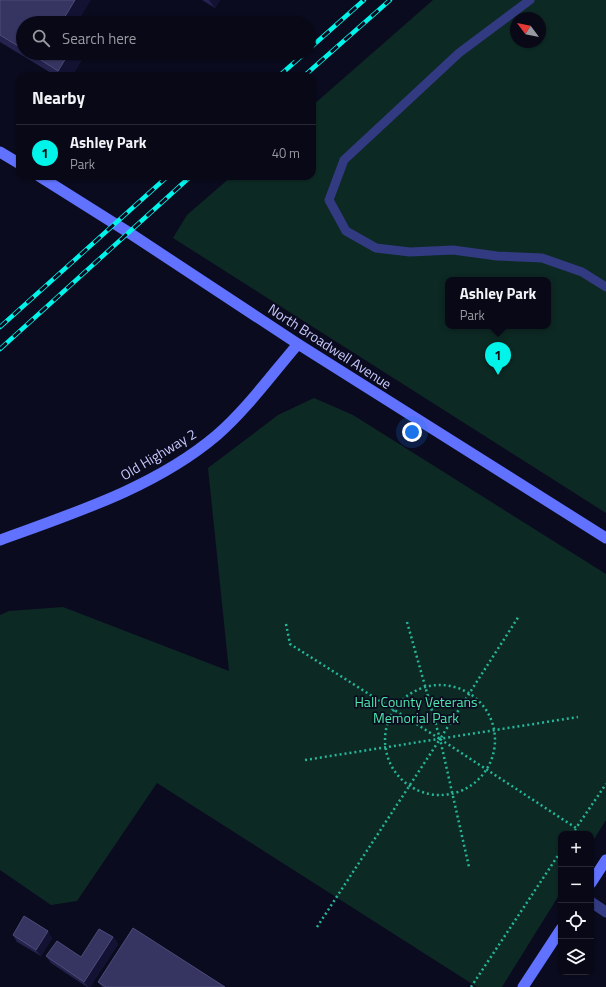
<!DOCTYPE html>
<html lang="en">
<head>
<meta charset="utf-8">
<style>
  body { margin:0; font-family:"Titillium Web",sans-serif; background:#111120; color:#f1f3f6 }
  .controls { position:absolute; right:12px; bottom:12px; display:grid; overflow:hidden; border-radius:8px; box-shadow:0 1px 3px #0004 }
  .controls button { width:36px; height:36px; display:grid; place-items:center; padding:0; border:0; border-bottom:1px solid #292936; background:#080817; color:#f1f3f6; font:20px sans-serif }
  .compass { position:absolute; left:510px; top:12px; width:36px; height:36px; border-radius:50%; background:#080817; box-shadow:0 1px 3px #0004; rotate:302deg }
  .you { position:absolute; left:412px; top:432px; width:14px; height:14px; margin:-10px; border:3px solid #fff; border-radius:50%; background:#1a73e8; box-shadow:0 0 0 6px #1a73e833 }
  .badge { display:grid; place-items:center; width:26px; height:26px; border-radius:50%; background:#00f4ea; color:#111; font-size:13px; font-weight:700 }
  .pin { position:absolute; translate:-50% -33px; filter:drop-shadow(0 1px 2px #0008) }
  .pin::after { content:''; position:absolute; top:21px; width:14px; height:12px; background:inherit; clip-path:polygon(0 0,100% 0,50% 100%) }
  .popup { position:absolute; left:445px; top:277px; width:106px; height:52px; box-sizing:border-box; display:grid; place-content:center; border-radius:8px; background:#080817; filter:drop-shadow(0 1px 3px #0005); font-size:13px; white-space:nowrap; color:#989aa1 }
  .popup b { font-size:15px; color:#f1f3f6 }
  .popup::after { content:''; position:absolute; left:50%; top:100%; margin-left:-8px; border:8px solid transparent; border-top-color:#080817 }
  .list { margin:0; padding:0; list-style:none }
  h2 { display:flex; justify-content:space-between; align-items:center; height:52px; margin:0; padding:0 16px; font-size:17px }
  h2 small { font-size:13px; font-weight:400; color:#989aa1 }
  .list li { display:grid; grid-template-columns:26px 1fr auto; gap:12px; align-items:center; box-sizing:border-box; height:56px; padding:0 16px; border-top:1px solid #292936 }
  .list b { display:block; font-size:15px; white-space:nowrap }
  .list p { margin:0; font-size:13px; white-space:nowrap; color:#989aa1 }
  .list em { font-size:13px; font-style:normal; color:#989aa1 }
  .icon { flex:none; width:22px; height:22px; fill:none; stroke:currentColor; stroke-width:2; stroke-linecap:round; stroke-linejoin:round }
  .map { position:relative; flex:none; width:606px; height:987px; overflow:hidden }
  .search { position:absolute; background:#080817; box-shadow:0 1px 3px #0004; left:16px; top:16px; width:300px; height:44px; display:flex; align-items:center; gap:10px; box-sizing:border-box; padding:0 14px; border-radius:22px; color:#989aa1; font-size:15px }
  .panel { position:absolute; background:#080817; box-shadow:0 1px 3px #0004; left:16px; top:72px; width:300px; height:108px; border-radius:12px }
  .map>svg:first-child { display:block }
  .green { fill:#0d2924; fill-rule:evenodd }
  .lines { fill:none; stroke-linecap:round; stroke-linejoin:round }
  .path { stroke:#25b79a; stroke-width:2.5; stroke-dasharray:2 3; stroke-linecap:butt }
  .service { stroke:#323a81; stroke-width:9 }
  .minor { stroke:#323a81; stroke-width:11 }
  .secondary { stroke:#6072ff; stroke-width:11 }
  .rail-casing { stroke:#00f4ea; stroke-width:4.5 }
  .rail { stroke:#0b0b1f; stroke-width:3; stroke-dasharray:9; stroke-linecap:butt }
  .wall { fill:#24234e }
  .shaded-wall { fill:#131233 }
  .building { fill:#363561; stroke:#4d4c7a }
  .labels { text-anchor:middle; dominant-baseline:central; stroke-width:3.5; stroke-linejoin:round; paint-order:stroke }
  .street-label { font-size:14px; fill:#c9caff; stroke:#0b0b1f }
  .park-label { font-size:14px; fill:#4ee6ab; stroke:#0b0b1f }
</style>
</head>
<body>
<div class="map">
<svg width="606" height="987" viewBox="0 0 606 987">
  <rect width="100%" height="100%" fill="#0b0b1f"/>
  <!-- green -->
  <path class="green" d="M433,0H606V513L173,238L187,215L232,176H312V106ZM516,18H540V42H516ZM448,280H548V326H448Z
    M314,398L353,415L606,574V820L591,844V834H561V892L502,987H477L157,783L77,901L51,905L0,870V615L9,611L63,607L229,671L208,468L278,415Z"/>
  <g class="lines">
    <!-- path -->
    <path class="path" d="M407,622L440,739L469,867
      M286,624L290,644L440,739L519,616
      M385 740a55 55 0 1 1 110 0a55 55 0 1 1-110 0Z
      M305,760L578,717
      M572,834L606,784
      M317,927L440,739L576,828
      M471,987L561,851"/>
    <!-- service -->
    <path class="service" d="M530,0L459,53L344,160L329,200L346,231L376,248L410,252L453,250L497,256L542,258L582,272L606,287"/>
    <!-- minor -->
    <path class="minor" d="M591,902L606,912"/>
    <!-- secondary -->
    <path class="secondary" d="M0,152L20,164
      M39,176L128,232L298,344L606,538
      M0,540C74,513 156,487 217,435C246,410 273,373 298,344
      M591,883L606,860
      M523,987L561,929"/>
    <!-- rail casing -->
    <g class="rail-casing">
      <path id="rail" d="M309,49L364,0
        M279,76L305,53
        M304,76L390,0
        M0,327L168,176
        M0,349L191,176"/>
    </g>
    <!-- rail -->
    <use href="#rail" class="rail"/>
  </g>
  <!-- wall -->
  <path class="wall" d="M0,0L23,23V53H76L81,61L72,76H56L0,42Z
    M202,0H220L215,8Z
    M13,935L52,938L41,956L17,942Z
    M113,937L118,944L90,987H87L51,963L46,956L81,957Z
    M98,982L225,987H102Z"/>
  <!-- shaded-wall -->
  <path class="shaded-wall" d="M75,0H91L77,23H61Z
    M209,0H220L215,8Z
    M69,53H76L81,61L72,76H62L58,71Z
    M48,931L52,938L41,956L36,950Z
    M113,937L118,944L90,987H88L84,982Z"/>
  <!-- building -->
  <path class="building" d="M0,0H75L61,23H23V49L0,35Z
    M30,53H69L58,71Z
    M24,916L48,931L36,950L13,935Z
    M133,928L225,987H106L98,982Z
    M99,929L113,937L84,982L46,956L57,941L81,957Z"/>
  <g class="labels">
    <!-- street labels -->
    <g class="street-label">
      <text transform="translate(330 346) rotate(33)">North Broadwell Avenue</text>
      <text transform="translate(158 454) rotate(-31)">Old Highway 2</text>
    </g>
    <!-- park labels -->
    <g class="park-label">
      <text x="416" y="701">Hall County Veterans<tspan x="416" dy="16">Memorial Park</tspan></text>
    </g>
  </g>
</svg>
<div class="controls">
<button>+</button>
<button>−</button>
<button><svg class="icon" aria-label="locate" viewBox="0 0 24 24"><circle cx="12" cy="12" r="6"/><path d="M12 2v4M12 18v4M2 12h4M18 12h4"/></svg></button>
<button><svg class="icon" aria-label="layers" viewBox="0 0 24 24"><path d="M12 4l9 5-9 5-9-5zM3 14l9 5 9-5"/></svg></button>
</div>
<svg class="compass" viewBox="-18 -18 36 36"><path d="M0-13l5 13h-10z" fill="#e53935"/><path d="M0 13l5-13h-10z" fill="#989aa1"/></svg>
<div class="you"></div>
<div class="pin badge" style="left:498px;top:375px">1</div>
<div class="popup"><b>Ashley Park</b>Park</div>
<div class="search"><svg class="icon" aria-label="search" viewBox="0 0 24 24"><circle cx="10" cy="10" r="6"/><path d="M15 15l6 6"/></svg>Search here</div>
<section class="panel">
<h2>Nearby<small></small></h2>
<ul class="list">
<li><span class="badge">1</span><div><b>Ashley Park</b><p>Park</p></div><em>40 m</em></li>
</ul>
</section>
</div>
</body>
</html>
